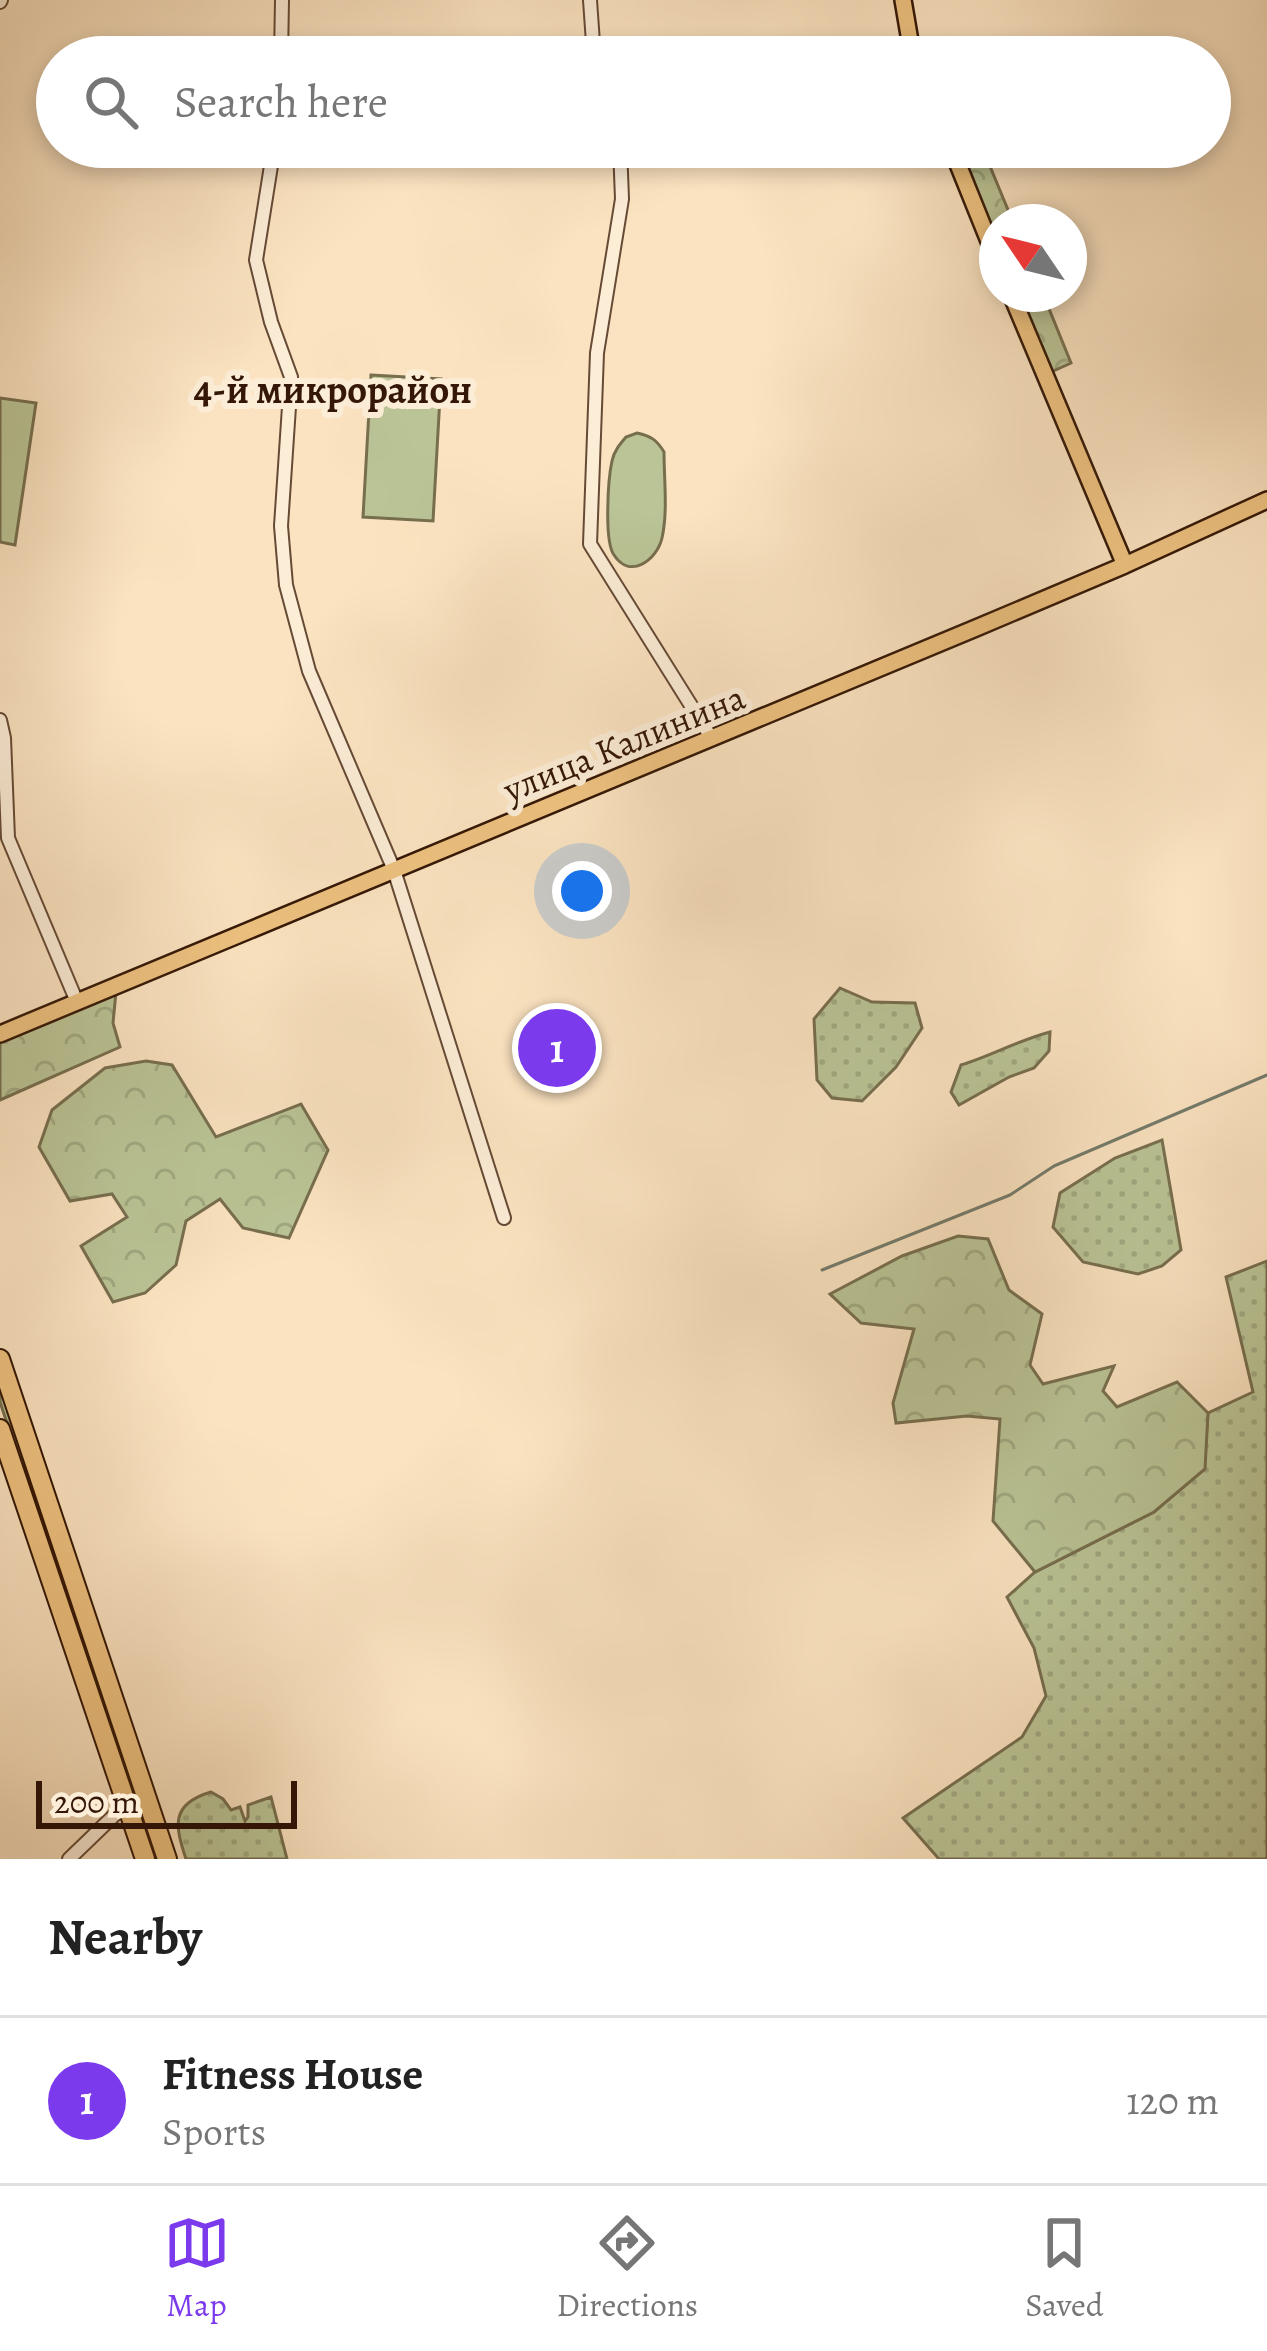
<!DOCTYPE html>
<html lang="en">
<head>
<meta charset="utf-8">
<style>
  body { margin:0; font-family:Alegreya,serif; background:#f6f6f6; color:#222 }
  .compass { position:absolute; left:979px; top:204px; width:108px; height:108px; border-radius:50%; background:#fff; box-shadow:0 6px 18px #0003; rotate:305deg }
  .scale { position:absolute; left:36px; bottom:30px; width:261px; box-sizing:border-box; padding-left:12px; border:6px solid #341706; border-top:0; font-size:33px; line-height:42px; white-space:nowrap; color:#341706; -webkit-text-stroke:9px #fcedd7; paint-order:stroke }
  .you { position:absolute; left:582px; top:891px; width:42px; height:42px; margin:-30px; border:9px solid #fff; border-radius:50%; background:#1a73e8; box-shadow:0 0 0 18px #1a73e833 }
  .badge { display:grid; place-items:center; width:78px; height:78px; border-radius:50%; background:#7c3aed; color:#fff; font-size:39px; font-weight:700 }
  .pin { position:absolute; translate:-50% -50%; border:6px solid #fff; box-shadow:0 3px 12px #0006 }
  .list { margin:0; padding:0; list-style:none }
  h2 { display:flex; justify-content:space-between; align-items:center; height:156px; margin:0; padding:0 48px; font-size:51px }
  h2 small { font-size:39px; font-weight:400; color:#767676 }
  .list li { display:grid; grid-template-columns:78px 1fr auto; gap:36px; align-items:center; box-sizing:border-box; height:168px; padding:0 48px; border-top:3px solid #e0e0e0 }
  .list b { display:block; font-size:45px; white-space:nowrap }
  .list p { margin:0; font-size:39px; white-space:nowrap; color:#767676 }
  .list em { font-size:39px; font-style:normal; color:#767676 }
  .icon { flex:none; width:66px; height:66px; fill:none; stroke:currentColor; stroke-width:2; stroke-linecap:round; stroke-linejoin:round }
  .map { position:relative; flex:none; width:1267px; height:1859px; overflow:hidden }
  .search { position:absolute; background:#fff; box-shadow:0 6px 18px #0003; left:36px; right:36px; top:36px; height:132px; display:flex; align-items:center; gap:30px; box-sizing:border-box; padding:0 42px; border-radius:66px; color:#767676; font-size:45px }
  .sheet { height:324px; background:#fff }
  nav { display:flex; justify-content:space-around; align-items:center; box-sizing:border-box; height:168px; border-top:3px solid #e0e0e0; background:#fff; font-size:33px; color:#767676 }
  nav a { display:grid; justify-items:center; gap:6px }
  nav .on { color:#7c3aed }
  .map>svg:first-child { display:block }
  .grass { fill:url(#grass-dots); stroke:#776e4e; stroke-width:3 }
  .forest { fill:url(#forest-crowns); stroke:#776e4e; stroke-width:3 }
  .park { fill:#bac496; stroke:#776e4e; stroke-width:3 }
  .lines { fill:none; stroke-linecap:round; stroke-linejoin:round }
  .stream { stroke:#747b6c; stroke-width:3 }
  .minor-casing { stroke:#664a35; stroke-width:16 }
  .major-casing { stroke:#341706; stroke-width:20 }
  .highway-casing { stroke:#341706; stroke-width:22 }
  .minor { stroke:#fcedd7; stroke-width:12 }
  .major { stroke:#eec280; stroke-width:15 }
  .highway { stroke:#eec280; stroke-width:18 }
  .labels { text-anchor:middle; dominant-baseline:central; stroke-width:12; stroke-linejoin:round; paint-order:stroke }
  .street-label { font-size:36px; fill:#341706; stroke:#fcedd7 }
  .neighbourhood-label { font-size:39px; font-weight:bold; fill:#341706; stroke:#fcedd7 }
</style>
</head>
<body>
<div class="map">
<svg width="1267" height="1859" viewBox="0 0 1267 1859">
  <defs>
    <pattern id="grass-dots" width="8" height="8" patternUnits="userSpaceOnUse" patternTransform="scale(3)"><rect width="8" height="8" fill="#bac496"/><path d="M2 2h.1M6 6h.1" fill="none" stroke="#a0a880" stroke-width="1.8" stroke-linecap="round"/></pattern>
    <pattern id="forest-crowns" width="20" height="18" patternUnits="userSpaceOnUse" patternTransform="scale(3)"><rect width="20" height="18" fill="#bac496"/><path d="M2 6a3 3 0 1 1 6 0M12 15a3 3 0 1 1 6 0" fill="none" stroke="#a0a880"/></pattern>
  </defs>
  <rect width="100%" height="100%" fill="#fbe3c1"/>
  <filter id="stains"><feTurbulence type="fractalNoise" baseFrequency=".00167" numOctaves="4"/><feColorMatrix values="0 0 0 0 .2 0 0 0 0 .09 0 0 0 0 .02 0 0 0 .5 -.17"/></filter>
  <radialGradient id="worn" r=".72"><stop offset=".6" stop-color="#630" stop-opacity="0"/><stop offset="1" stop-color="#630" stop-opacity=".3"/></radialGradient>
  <!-- grass -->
  <path class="grass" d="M840,988L872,1002L915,1003L922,1028L896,1067L862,1101L832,1098L817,1080L814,1019Z
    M1050,1032L1049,1051L1034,1068L1009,1077L959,1105L951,1092L961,1065C991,1056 1019,1040 1050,1032Z
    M1162,1140L1181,1250L1162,1266L1138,1274L1083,1262L1053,1227L1060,1193L1115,1158Z
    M1267,1261V1859H939L903,1818L1022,1737L1046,1696L1034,1648L1007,1597L1035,1572L1154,1512L1204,1469L1208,1413L1253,1392L1226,1277Z
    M0,1385L135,1784L131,1788L127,1785L0,1402Z
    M211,1792L223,1799L231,1810L240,1807L245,1821L248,1817V1805L271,1797L287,1859H186C175,1826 170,1804 211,1792Z"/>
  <!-- forest -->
  <path class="forest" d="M956,147H982L1013,222H997V248Z
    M1017,294H1043L1071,363L1051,372Z
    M116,992L113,1023L120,1047L0,1100V1040Z
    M146,1061L172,1065L216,1137L301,1104L328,1150L289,1238L243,1228L220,1199L186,1221L176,1265L145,1293L113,1302L81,1246L127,1217L112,1194L70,1201L39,1147L52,1110L105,1068Z
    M958,1236L988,1239L1009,1290L1042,1314L1030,1365L1043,1384L1114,1366L1103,1391L1117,1407L1177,1382L1208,1413L1205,1469L1154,1512L1035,1572L993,1521L1000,1419L967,1416L896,1423L893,1403L914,1329L861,1323L830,1294L902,1256Z"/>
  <!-- park -->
  <path class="park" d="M371,375L441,379L433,521L363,517Z
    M0,398L36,403L15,545L0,542Z
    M637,433C651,436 657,440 664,452C664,479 668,512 662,538C657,560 630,580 614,555C604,541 608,479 612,461C614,451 620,444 626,437Z"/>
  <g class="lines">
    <!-- stream -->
    <path class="stream" d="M822,1270L1010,1195L1054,1166L1267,1075"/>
    <!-- minor casing -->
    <g class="minor-casing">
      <path id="minor" d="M590,0L593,43L616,57
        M0,2L1,0
        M281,57L282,0
        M274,147L256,260L271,322L291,377L281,526L286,585L309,671L394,870L504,1218
        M620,147L622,199L597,353L590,544L712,739
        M0,720L4,738L8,838L77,1002
        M69,1859L126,1804L147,1797"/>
    </g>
    <!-- major casing -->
    <g class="major-casing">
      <path id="major" d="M903,0L910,41L916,57
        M951,147L997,261
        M1011,294L1125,565
        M0,1034L976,628L1125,565L1267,500"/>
    </g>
    <!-- highway casing -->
    <g class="highway-casing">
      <path id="highway" d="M0,1359L167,1859
        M0,1429L145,1859"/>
    </g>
    <!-- minor -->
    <use href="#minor" class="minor"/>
    <!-- major -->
    <use href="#major" class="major"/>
    <!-- highway -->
    <use href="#highway" class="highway"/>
  </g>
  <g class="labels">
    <!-- street labels -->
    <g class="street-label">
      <text transform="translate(624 743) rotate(-22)">улица Калинина</text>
    </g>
    <!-- neighbourhood labels -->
    <g class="neighbourhood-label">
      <text x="333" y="389">4-й микрорайон</text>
    </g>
  </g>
  <rect width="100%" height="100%" filter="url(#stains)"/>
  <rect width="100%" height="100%" fill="url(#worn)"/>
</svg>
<svg class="compass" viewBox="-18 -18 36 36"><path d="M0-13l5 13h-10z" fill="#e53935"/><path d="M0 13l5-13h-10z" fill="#767676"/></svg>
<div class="scale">200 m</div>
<div class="you"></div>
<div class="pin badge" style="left:557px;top:1048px">1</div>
<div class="search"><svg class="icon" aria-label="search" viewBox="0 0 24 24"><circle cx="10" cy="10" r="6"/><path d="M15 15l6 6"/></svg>Search here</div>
</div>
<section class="sheet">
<h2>Nearby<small></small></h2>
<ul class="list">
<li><span class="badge">1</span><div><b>Fitness House</b><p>Sports</p></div><em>120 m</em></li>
</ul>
</section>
<nav>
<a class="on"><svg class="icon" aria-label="map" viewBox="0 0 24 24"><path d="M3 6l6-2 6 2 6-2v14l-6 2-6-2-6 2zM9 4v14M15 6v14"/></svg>Map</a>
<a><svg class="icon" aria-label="directions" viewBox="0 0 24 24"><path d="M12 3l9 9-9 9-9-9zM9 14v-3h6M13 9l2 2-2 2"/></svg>Directions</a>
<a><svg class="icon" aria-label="saved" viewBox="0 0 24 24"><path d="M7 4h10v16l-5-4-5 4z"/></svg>Saved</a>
</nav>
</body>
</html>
